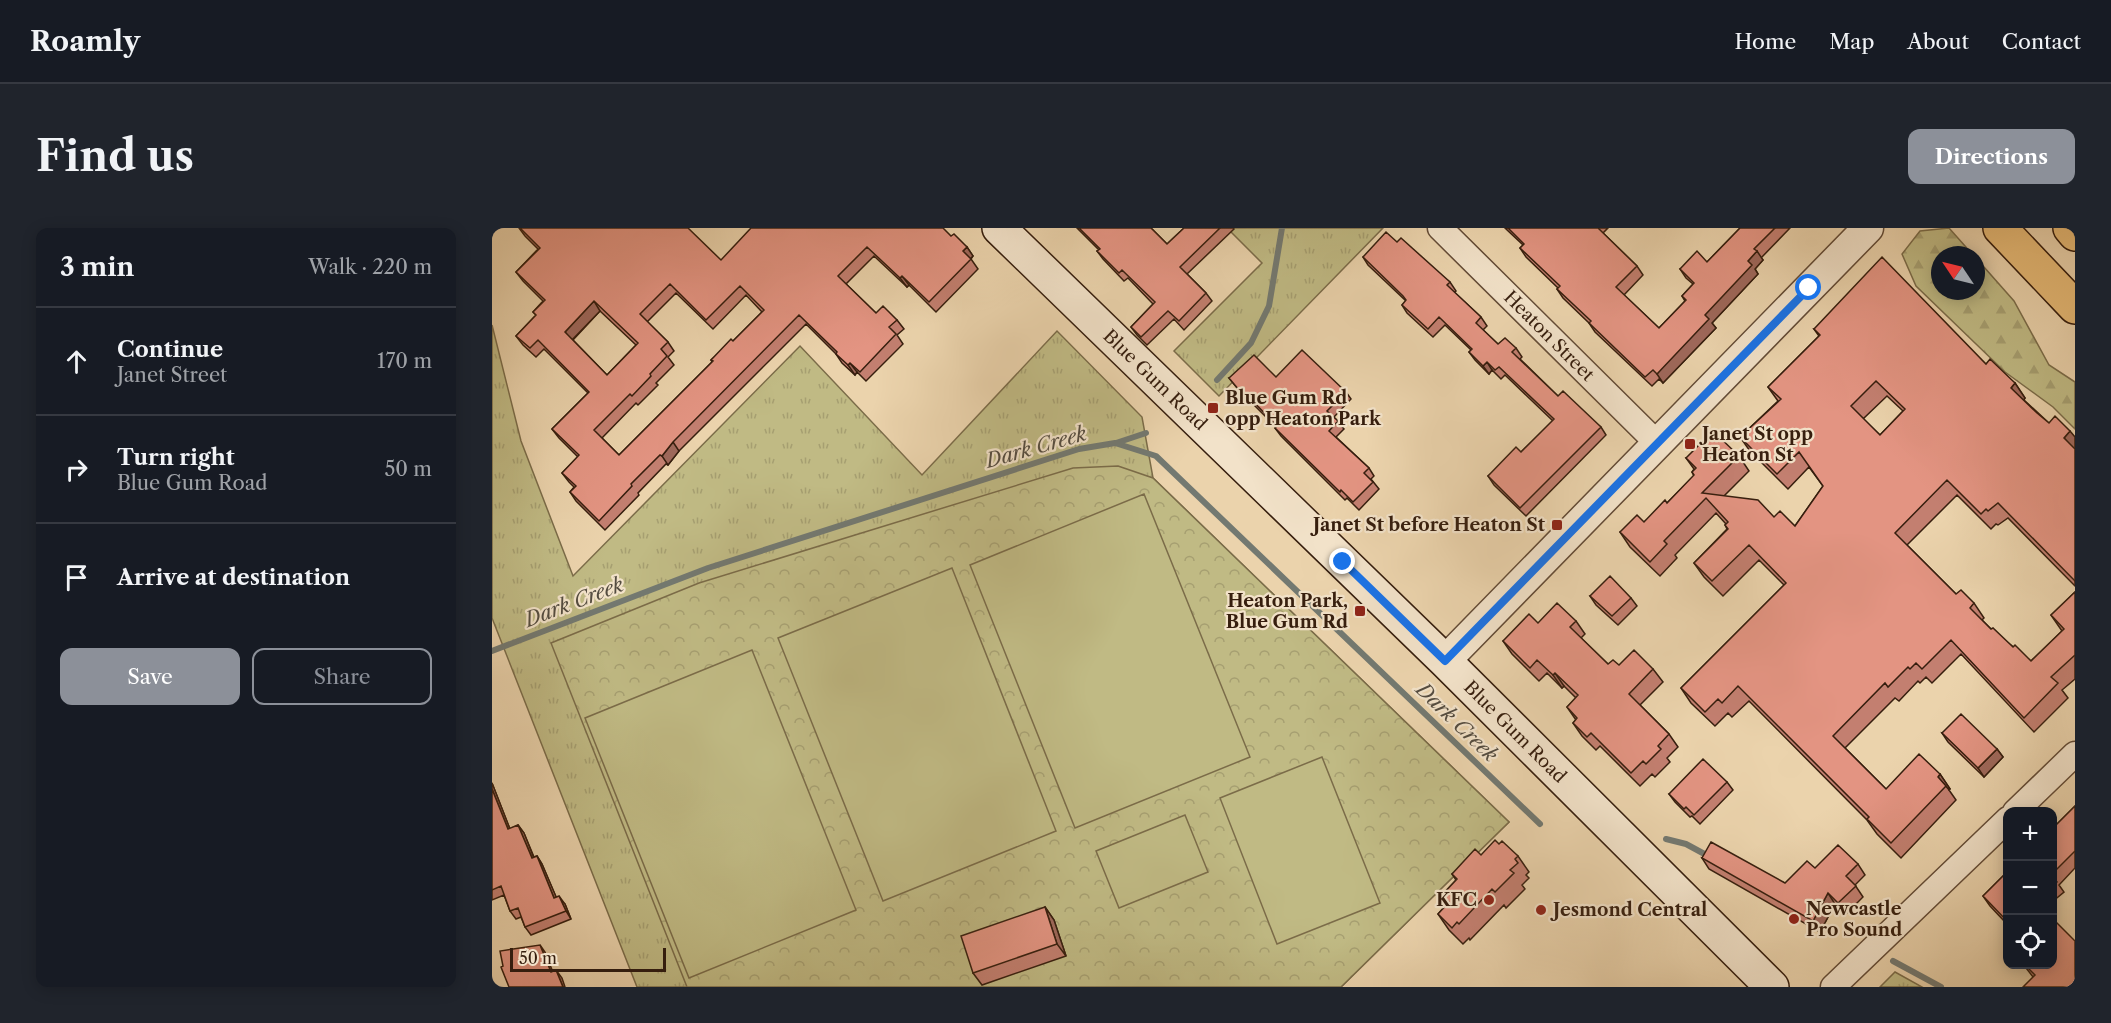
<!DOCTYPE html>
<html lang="en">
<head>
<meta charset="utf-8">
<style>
  body { margin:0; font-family:"Libre Caslon Text",serif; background:#20242c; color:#f1f3f6 }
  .controls { position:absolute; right:18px; bottom:18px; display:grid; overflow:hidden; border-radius:12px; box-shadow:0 3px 15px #0003 }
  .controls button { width:54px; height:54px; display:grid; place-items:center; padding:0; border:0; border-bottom:2px solid #363941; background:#171b24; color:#f1f3f6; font:30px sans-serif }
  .compass { position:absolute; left:1439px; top:18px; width:54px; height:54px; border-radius:50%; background:#171b24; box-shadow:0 3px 15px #0003; rotate:305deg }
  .scale { position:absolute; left:18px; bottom:15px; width:156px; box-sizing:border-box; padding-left:6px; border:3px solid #361e0e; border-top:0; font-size:16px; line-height:21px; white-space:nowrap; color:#361e0e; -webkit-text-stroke:4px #f2e2c9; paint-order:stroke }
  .stop { position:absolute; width:18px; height:18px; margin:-14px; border:4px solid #1a73e8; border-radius:50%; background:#fff }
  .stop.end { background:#1a73e8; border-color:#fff; box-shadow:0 2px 6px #0008 }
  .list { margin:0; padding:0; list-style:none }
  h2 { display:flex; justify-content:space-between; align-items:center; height:78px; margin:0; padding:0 24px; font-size:26px }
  h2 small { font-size:20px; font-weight:400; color:#9ea1a6 }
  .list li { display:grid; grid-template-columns:39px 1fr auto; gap:18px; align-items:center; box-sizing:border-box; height:108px; padding:0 24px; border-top:2px solid #363941 }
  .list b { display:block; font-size:22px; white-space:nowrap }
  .list p { margin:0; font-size:20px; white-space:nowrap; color:#9ea1a6 }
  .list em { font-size:20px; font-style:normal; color:#9ea1a6 }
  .actions { display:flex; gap:12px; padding:18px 24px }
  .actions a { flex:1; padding:14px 0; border:2px solid #8c9099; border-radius:12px; text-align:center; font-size:21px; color:#8c9099 }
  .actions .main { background:#8c9099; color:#fff }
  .icon { flex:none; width:33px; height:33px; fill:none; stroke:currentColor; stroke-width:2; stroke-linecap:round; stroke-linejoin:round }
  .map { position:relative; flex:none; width:1583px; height:759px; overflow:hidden; border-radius:12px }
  header { display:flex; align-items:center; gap:36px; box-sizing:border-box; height:84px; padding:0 30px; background:#171b24; border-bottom:2px solid #363941 }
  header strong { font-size:28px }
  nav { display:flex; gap:33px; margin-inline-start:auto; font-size:21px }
  .intro { display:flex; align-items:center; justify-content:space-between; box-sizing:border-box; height:144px; padding:0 36px }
  h1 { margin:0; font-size:42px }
  .button { padding:15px 27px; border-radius:12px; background:#8c9099; color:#fff; font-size:21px; font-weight:700 }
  main { display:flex; gap:36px; padding:0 36px }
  aside { flex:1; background:#171b24; border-radius:12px; box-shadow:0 3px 15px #0003 }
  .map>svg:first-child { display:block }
  .grass { fill:url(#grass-tufts); stroke:#7b6c49; stroke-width:1.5 }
  .forest { fill:url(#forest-firs); stroke:#7b6c49; stroke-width:1.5 }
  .park { fill:url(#park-crowns); stroke:#7b6c49; stroke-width:1.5 }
  .pitch { fill:#c0ba84; stroke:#7b6c49; stroke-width:1.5 }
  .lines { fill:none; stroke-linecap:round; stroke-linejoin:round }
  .stream { stroke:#737971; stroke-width:6 }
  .minor-casing { stroke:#634b36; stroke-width:27 }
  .tertiary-casing { stroke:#634b36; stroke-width:33 }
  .secondary-casing { stroke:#361e0e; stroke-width:36 }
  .motorway-casing { stroke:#361e0e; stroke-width:36 }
  .minor { stroke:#f2e2c9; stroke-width:24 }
  .tertiary { stroke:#f2e2c9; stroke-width:30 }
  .secondary { stroke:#f2e2c9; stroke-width:33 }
  .motorway { stroke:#e6ba76; stroke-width:33 }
  .wall { fill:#c37f70; stroke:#361e0e; stroke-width:1.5; fill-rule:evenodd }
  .shaded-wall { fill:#9f685b; stroke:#361e0e; stroke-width:1.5 }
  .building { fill:#e39482; stroke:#361e0e; stroke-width:1.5; fill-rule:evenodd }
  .route { stroke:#1a73e8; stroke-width:8 }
  .poi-dot { fill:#8f2418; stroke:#f2e2c9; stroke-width:2 }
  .labels { text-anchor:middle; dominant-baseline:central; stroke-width:4.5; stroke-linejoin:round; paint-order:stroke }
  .street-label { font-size:18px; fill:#361e0e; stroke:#f2e2c9 }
  .poi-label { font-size:18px; font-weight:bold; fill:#361e0e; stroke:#f2e2c9; text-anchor:start }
  .water-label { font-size:20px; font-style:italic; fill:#544c40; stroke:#f2e2c9 }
</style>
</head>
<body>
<header>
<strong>Roamly</strong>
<nav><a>Home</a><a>Map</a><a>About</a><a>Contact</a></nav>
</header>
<div class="intro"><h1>Find us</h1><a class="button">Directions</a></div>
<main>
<aside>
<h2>3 min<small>Walk · 220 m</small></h2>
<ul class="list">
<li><svg class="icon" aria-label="ahead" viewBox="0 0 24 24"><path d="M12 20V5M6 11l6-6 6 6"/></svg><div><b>Continue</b><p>Janet Street</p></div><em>170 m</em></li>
<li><svg class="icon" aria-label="right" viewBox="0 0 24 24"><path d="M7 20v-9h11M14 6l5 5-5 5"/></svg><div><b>Turn right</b><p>Blue Gum Road</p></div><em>50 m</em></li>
<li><svg class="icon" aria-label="arrive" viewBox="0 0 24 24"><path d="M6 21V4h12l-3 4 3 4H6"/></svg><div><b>Arrive at destination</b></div></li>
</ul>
<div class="actions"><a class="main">Save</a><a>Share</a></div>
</aside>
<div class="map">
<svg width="1583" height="759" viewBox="0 0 1583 759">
  <defs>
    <pattern id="grass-tufts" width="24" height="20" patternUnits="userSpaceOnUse" patternTransform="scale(1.5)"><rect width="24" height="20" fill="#c0ba84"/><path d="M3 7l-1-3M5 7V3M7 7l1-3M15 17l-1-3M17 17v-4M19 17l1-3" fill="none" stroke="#a69f71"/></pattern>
    <pattern id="forest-firs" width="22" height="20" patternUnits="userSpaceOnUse" patternTransform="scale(1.5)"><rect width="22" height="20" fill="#c0ba84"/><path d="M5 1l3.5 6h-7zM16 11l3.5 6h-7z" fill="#a69f71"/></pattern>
    <pattern id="park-crowns" width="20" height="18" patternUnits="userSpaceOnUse" patternTransform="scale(1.5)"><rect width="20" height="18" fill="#c0ba84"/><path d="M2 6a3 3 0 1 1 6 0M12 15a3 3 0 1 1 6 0" fill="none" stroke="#a69f71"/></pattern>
  </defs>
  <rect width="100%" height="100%" fill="#ebd3ac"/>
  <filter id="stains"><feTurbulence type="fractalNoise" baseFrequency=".00333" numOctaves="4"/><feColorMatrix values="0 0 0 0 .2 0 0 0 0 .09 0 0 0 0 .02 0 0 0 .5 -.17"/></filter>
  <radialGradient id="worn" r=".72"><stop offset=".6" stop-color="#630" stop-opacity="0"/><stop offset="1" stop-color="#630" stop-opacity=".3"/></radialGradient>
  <!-- grass -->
  <path class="grass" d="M735,0H891L727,168L682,123L770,35Z
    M0,97L29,213L81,348L308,118L430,247L565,103L650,189L661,250L1017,594L849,759H145L0,390Z
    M1403,744L1430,759H1388Z"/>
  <!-- forest -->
  <path class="forest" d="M1457,0L1481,27H1448V63H1484V30L1522,73L1557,137L1583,154V201L1561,179L1513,144L1424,58L1410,26L1428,3Z"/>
  <!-- park -->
  <path class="park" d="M626,238L661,250L1017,594L849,759H195L59,415L207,355L581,240Z"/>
  <!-- pitch -->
  <path class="pitch" d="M652,266L758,529L583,600L478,337Z
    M460,340L564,603L391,673L286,410Z
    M260,422L364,682L197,750L93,490Z
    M830,529L888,675L785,716L728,570Z
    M693,587L716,644L627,680L604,623Z"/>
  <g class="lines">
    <!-- stream -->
    <path class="stream" d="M725,152L759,115L777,78L790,0
      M624,215L654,205
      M0,423L216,340L587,221L623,215L664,228L1048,596
      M1174,611L1194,616L1218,629
      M1401,733L1449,759"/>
    <!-- minor casing -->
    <g class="minor-casing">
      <path id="minor" d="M948,0L1166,216
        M1523,584L1583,526
        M1341,759L1516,591"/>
    </g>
    <!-- tertiary casing -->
    <g class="tertiary-casing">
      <path id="tertiary" d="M953,433L1376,0"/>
    </g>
    <!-- secondary casing -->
    <g class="secondary-casing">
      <path id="secondary" d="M507,0L953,433L1280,759"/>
    </g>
    <!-- motorway casing -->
    <g class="motorway-casing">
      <path id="motorway" d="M1508,0L1583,79
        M1578,0L1583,6"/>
    </g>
    <!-- minor -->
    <use href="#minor" class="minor"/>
    <!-- tertiary -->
    <use href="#tertiary" class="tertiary"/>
    <!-- secondary -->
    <use href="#secondary" class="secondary"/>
    <!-- motorway -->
    <use href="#motorway" class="motorway"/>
  </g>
  <!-- wall -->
  <path class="wall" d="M27,0L229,32L459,8L475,19L481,28L479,31L486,41L444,84L417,57L415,59L382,28L354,56L384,85L405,92L412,101L405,107L411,116L374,153L365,144L363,147L350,135L344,126L314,96L187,223L176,237L174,236L146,265L147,267L113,302L84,273L78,264L82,259L77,254L70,245L86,229L67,210L60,201L96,165L52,121L44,129L31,117L24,108L44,87L41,84L51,73L31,53L24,44L46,21L33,8ZM184,65L221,101L254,67L270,84L241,113L219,132L220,134L127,227L110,210L144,175L146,177L166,157L164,155L182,137L176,129L182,123L176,114L155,94ZM108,83L144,117L115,147L81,112Z
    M585,0H659L675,16L692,0H741L742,1L695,46L714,65L720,73L692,102L682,91L655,117L645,107L639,99L661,76L636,50L632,53L611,31L605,23L607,22Z
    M1013,0H1116L1111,5L1145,38L1151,47L1132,67L1167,100L1193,73L1190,68L1201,56L1194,50L1188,41L1215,34L1248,0H1298L1269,30L1271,32L1263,41L1266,46L1220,95L1224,100L1171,155L1167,151L1160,158L1103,104L1097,95L1071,70L1065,61L1066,60L1034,29L1028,20L1031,17Z
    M905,14L958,54L964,63L962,64L989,89L995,98L991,102L1006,116L1024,120L1030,129L1028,131L1066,168L1109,199L1114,207L1034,288L1002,257L996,248L1029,224L1061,193L1013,147L1009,151L1000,142L997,146L983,132L977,124L979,122L953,97L941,109L915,85L910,77L914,73L876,37L871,29Z
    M1322,101L1494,136L1523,155L1533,170L1532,172L1557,195L1583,209V358L1516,290L1506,297L1504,296L1499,301L1465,267L1415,317L1464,366L1482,375L1492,390L1490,392L1499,401L1539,433L1570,403L1559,387L1583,364V451L1570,462L1576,470L1542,504L1469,426L1440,455L1434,449L1428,455L1426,453L1407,473L1403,470L1353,520L1394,561L1448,546L1458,561L1457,562L1464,572L1409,630L1385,606L1375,592L1257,473L1240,489L1236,485L1223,498L1199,475L1189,460L1292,357L1267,332L1231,368L1212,349L1202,335L1235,301L1233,297L1234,296L1224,285L1183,327L1185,330L1168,348L1138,319L1128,304L1152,294L1175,275L1202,248L1200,244L1202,241L1194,230L1247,228L1257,243L1232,268L1303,298L1331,258L1317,239L1296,261L1258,223L1248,209L1286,173L1276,159L1327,108ZM1395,168L1411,183L1388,207L1371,191Z
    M784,149L854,164L859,171L842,189L852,201L844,209L877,240L882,248L879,251L887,261L867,282L855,270L853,272L789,208L783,200L784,199L759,174L758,176L737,150Z
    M1098,368L1139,370L1145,378L1126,397L1104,377Z
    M1084,393L1093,406L1089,410L1116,436L1161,441L1171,454L1148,477L1177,506L1186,519L1175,530L1178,534L1163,549L1160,546L1148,558L1108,518L1104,522L1090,508L1081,495L1084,492L1075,479L1084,470L1072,458L1070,460L1055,445L1047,453L1020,426L1011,413L1046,395Z
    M1450,505L1505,521L1511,529L1492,549L1456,514Z
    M1235,554L1241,562L1208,596L1200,588L1198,589L1183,574L1177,566Z
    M0,555L18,601L26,597L32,605L42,629L45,628L50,636L64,669L73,676L79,691L39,707L33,699L29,689L24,691L18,683L12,667L0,672Z
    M1583,578V640L1567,657L1572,664L1560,674V611L1562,609L1560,607V601Z
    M1007,616L1026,628L1037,644L1034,647L1037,650L1030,657L1033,661L1014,680L1012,677L978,712L977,710L971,716L957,702L946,686L955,676L950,667L964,652L960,646Z
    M1210,630L1293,655L1366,636L1373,647L1363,657L1371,669L1354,686L1343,676L1328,704L1217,641Z
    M1515,644V696L1498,678L1491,668Z
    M553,679L562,692L574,728L490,757L481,745Z
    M1583,713L1541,749L1531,736Z"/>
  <!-- shaded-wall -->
  <path class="shaded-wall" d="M475,19L481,28L477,32L471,23Z
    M1265,23L1271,32L1263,41L1266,46L1220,95L1224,100L1171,155L1165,146L1256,33Z
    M410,48L417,57L415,59L408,50Z
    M102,73L108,83L79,113L73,104Z
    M995,134L1000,142L997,146L991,138Z
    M358,135L365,144L363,147L356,137Z
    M1523,155L1533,170L1530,174L1519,160Z
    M1578,203L1583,209V223L1572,210Z
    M181,214L187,223L176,237L170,228Z
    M1063,445L1072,458L1070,460L1061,447Z
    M1505,521L1511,529L1492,549L1486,540Z
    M1448,546L1458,561L1457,562L1446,549Z
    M0,555L21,609L16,601L0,561Z
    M26,597L32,605L45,638L40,630Z
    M45,628L50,636L68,678L62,670Z
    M1336,665L1343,676L1328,704L1321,693Z
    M67,668L73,676L79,691L74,683Z
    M553,679L562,692L574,728L565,716Z
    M48,717L53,724L64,752L59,744Z
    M64,742L70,750L73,759H71Z"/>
  <!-- building -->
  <path class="building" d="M28,0H196L229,32L259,0H451L459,8L462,6L475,19L471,23L479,31L437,74L410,48L408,50L375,19L346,48L384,85L391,78L405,92L397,99L404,106L368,144L358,135L356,137L344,126L345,124L307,87L181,214L170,228L168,227L139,256L140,258L107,293L78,264L84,258L70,245L87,227L60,201L97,164L46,112L38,120L24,108L44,87L41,84L53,72L24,44L48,20ZM178,56L214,92L248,58L272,82L241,113L239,111L219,132L221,133L127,227L102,202L138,166L140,168L159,148L158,146L175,128L169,121L176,114L148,86ZM102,73L146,115L115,147L73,104Z
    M587,0H659L675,16L692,0H728L688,39L714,65L687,93L676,83L649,109L639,99L663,74L630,42L627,45L605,23L608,21Z
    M1016,0H1106L1145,38L1124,59L1167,100L1194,72L1190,68L1202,55L1188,41L1205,23L1215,34L1248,0H1283L1262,21L1265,23L1256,33L1260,37L1213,87L1217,91L1165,146L1161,142L1153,149L1097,95L1099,93L1065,61L1068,58L1028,20L1032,16Z
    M894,4L905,14L909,10L958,54L955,57L989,89L984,95L1006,116L1013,110L1024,120L1020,124L1066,168L1071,163L1109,199L1028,280L996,248L1024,219L1029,224L1062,191L1007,139L1003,142L995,134L991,138L977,124L980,121L947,89L936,101L910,77L914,72L911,68L871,29Z
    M1390,29L1494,136L1498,131L1523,155L1519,160L1545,185L1557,195L1563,188L1578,203L1572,210L1583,221V353L1506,275L1496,283L1494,281L1489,286L1455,252L1403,305L1464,366L1469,362L1482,375L1478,380L1499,401L1501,400L1521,419L1523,417L1539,433L1572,401L1559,387L1583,364V427L1559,449L1566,455L1532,490L1459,412L1430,441L1424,435L1418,441L1416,439L1396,459L1393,455L1341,508L1394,561L1427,526L1448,546L1446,549L1454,558L1399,615L1375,591L1377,589L1246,458L1230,475L1226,471L1213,484L1189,460L1294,355L1257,317L1220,353L1202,335L1236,301L1233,297L1236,294L1214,270L1172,313L1175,316L1158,334L1128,304L1145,287L1152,294L1173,272L1175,275L1202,247L1200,244L1204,240L1194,230L1221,203L1247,228L1210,265L1266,272L1282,289L1288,283L1303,298L1331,258L1307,224L1285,246L1248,209L1289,171L1276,159L1328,107L1322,101ZM1384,153L1413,181L1388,207L1359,178Z
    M810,122L854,164L835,183L846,193L837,203L877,240L872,245L881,254L861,274L849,262L848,264L783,200L785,198L754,166L752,168L737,150L762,127L784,149Z
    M1118,348L1139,370L1120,388L1098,368Z
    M1065,375L1084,393L1078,399L1116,436L1121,432L1127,437L1142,422L1161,441L1137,466L1177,506L1166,518L1169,521L1154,536L1151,533L1139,545L1099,505L1095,509L1081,495L1085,490L1075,479L1086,467L1063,445L1061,447L1045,432L1038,440L1011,413L1037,386L1046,395Z
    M1469,486L1505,521L1486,540L1450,505Z
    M1211,531L1235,554L1202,587L1194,579L1192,581L1177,566Z
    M0,561L16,601L26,597L40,630L45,628L62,670L67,668L74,683L33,699L26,680L18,683L9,658L0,662Z
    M1583,578V623L1560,646V611L1563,609L1560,606V601Z
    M1003,612L1007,616L1010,613L1026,628L1023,631L1026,635L1018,642L1022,645L1003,664L1000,661L967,696L965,694L960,700L946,686L957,674L950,667L965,651L960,646L983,621L989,627Z
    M1219,614L1293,655L1315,633L1323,640L1346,617L1366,636L1354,648L1364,658L1346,675L1336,665L1321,693L1210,630Z
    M1515,644V693L1491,668Z
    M1560,649L1565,654L1560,658Z
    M553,679L565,716L481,745L469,708Z
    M1560,690L1583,713V759H1531L1543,747L1532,736H1560Z
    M48,717L59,744L64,742L71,759H17L9,739L11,738L8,723Z"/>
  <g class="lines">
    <!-- route -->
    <path class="route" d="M851,334L953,433L1317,60"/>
  </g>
  <!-- markers -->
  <g class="poi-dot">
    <rect x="715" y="174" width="12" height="12" rx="3"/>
    <rect x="1192" y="210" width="12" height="12" rx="3"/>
    <rect x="1059" y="291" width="12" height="12" rx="3"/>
    <rect x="862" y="377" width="12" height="12" rx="3"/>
    <circle cx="997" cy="672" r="6"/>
    <circle cx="1049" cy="682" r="6"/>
    <circle cx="1302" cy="691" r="6"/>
  </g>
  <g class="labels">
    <!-- street labels -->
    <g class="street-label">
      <text transform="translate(1057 108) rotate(45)">Heaton Street</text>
      <text transform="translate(663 152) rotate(44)">Blue Gum Road</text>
      <text transform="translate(1023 504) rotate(45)">Blue Gum Road</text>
    </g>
    <!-- poi labels -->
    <g class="poi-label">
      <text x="733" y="170">Blue Gum Rd<tspan x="733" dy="21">opp Heaton Park</tspan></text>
      <text x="1210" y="206">Janet St opp<tspan x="1210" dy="21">Heaton St</tspan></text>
      <text x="1053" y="297" text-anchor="end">Janet St before Heaton St</text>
      <text x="856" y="373" text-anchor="end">Heaton Park,<tspan x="856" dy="21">Blue Gum Rd</tspan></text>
      <text x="985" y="672" text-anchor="end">KFC</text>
      <text x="1314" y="681">Newcastle<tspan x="1314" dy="21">Pro Sound</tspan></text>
      <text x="1061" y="682">Jesmond Central</text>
    </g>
    <!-- water labels -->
    <g class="water-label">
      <text transform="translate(544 219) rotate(-16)">Dark Creek</text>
      <text transform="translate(82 374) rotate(-21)">Dark Creek</text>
      <text transform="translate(965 494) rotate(44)">Dark Creek</text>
    </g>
  </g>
  <rect width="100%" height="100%" filter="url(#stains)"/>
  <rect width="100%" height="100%" fill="url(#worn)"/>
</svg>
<div class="controls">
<button>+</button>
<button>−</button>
<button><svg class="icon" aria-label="locate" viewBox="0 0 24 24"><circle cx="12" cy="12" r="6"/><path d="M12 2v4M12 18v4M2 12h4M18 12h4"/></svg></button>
</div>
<svg class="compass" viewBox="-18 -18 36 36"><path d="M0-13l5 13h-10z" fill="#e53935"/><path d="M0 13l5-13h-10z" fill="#9ea1a6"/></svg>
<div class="scale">50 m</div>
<div class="stop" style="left:1317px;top:60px"></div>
<div class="stop end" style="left:851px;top:334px"></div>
</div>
</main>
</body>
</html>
